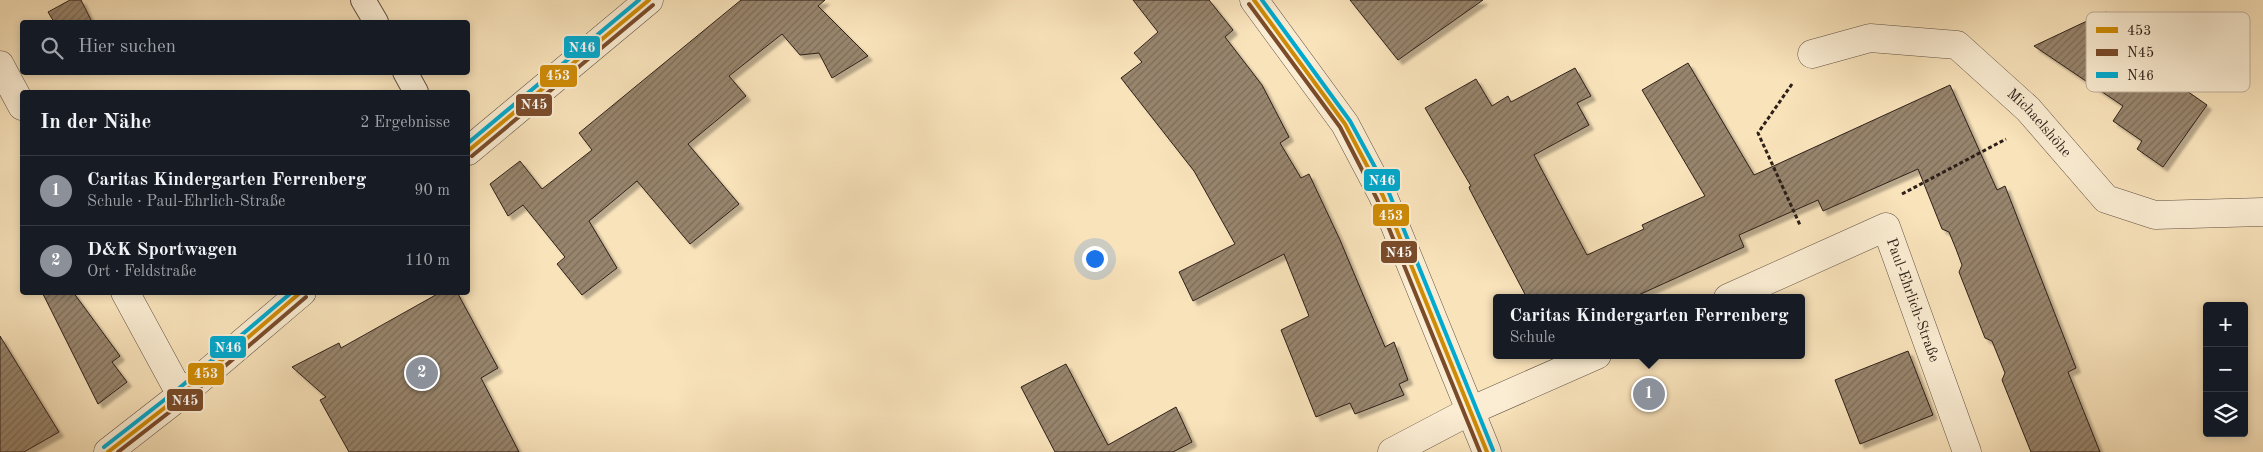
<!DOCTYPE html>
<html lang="de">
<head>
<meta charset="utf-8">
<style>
  body { margin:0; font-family:"Old Standard TT",serif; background:#20242c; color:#f1f3f6 }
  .controls { position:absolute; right:15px; bottom:15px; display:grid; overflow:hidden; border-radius:5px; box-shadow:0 2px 8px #0003 }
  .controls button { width:45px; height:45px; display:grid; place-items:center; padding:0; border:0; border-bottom:1px solid #363941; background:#171b24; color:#f1f3f6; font:25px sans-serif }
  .you { position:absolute; left:1094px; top:258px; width:18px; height:18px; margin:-12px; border:4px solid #fff; border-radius:50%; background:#1a73e8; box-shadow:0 0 0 8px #1a73e833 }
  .badge { display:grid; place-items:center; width:32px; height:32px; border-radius:50%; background:#8c9099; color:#fff; font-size:16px; font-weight:700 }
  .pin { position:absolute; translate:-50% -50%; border:2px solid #fff; box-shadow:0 1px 5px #0006 }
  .popup { position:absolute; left:1493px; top:294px; width:312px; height:65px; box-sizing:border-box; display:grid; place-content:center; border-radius:5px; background:#171b24; filter:drop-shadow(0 1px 4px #0005); font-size:16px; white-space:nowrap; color:#9ea1a6 }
  .popup b { font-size:19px; color:#f1f3f6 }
  .popup::after { content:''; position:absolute; left:50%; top:100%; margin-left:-10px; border:10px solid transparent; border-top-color:#171b24 }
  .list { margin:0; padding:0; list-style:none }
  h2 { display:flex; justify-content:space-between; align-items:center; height:65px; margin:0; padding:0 20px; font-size:21px }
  h2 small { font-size:16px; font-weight:400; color:#9ea1a6 }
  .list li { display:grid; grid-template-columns:32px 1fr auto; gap:15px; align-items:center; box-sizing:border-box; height:70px; padding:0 20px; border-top:1px solid #363941 }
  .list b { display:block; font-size:19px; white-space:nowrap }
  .list p { margin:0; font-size:16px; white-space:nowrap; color:#9ea1a6 }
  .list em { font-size:16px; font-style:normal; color:#9ea1a6 }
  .icon { flex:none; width:28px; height:28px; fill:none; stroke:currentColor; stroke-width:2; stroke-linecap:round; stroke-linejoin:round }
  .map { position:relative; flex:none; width:2263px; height:452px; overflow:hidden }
  .search { position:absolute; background:#171b24; box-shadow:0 2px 8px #0003; left:20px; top:20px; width:450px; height:55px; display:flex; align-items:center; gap:12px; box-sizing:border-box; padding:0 18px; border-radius:5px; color:#9ea1a6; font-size:19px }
  .panel { position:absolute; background:#171b24; box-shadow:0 2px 8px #0003; left:20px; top:90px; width:450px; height:205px; border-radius:5px }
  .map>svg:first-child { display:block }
  .building { fill:url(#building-hatch); stroke:#2e2019; filter:url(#shadow) }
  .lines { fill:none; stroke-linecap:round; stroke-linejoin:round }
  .lane-casing { stroke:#615142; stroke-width:26 }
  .street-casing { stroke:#615142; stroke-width:29 }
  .path { stroke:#2e2019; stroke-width:3; stroke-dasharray:4 2.5; stroke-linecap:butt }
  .lane { stroke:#fbedd3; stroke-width:24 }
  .street { stroke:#fbedd3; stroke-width:28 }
  .bus-1-casing { stroke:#fbedd3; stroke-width:8 }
  .bus-2-casing { stroke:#fbedd3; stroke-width:8 }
  .bus-3-casing { stroke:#fbedd3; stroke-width:8 }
  .bus-1 { stroke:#cf8b05; stroke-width:4 }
  .bus-2 { stroke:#7a4b2a; stroke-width:4 }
  .bus-3 { stroke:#00a9ce; stroke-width:4 }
  .labels { text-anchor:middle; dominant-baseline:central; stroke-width:4.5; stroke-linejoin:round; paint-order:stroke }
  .street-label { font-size:15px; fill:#2e2019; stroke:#fbedd3 }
  .key { fill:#fbedd3; stroke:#beb09b; stroke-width:1 }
  .key-label { font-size:14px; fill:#2e2019 }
  .line-badge { stroke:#fbedd3; stroke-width:2 }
  .badge-label { font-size:14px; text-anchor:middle; font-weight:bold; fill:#fff }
</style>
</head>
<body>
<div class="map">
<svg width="2263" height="452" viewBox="0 0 2263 452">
  <defs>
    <pattern id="building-hatch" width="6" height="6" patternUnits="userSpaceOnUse" patternTransform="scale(1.25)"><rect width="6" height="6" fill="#98856d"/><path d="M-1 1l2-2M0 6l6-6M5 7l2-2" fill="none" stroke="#7c6c59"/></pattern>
    <filter id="shadow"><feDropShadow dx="4.5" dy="4.5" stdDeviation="1" flood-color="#0004"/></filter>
  </defs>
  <rect width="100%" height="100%" fill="#f9e3bb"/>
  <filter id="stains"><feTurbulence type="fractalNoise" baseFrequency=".004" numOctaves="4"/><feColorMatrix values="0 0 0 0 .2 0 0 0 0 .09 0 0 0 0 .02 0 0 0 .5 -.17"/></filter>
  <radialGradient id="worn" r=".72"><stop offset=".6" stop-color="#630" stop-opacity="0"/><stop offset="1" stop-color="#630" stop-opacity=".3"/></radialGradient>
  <!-- building -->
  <path class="building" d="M70,0H81L92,22H54L48,12Z
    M741,0H825L818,6L868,56L832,78L819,53L800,55L782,34L729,76L746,96L688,144L739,204L690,244L637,181L589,221L617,268L582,295L557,264L565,257L523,205L508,216L490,184L520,161L542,189L592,150L579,133Z
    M1133,0H1209L1233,30L1225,37L1262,85L1289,137L1280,143L1301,178L1309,174L1340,240L1385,347L1394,342L1408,380L1399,384L1404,395L1355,414L1350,403L1316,417L1281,330L1309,316L1284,254L1193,301L1179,272L1235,244L1194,171L1121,78L1142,62L1134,53L1158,32Z
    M1350,0H1483L1398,60Z
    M2106,12L2128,27L2111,52L2167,91L2174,82L2207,105L2163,167L2137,149L2142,141L2113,121L2123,106L2034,46Z
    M1688,63L1754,175L1950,85L1997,190L2005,186L2076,368L2068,372L2100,452H2031L2002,380L2005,373L1992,341L1985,338L1959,272L1962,265L1956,249L1949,232L1942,229L1918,169L1823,211L1818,200L1739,235L1744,247L1632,298H1527L1470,190L1469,187L1471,186L1425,108L1476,79L1492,106L1508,96L1511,102L1575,68L1591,96L1577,103L1589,125L1534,155L1587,255L1644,229L1642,225L1705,196L1642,90Z
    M42,292H73L120,356L112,362L127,382L98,404Z
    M441,292H457L498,368L481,378L519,452H349L320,400L326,397L292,367L339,343L341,348Z
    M0,336L59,432L24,452H0Z
    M1908,351L1933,415L1860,444L1835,380Z
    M1066,364L1108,445L1176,407L1192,442L1173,452H1055L1021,387Z"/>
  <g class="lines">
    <!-- lane casing -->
    <g class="lane-casing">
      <path id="lane" d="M363,0L376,22
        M405,72L416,92"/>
    </g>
    <!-- street casing -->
    <g class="street-casing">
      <g id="street">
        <path d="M1254,0L1345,124L1383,196L1487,452"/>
        <path id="s1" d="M1812,54L1870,38L1957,45L2028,109L2106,199L2155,215L2263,212"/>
        <path d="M0,65L22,106"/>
        <path d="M468,151L649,0"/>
        <path d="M125,292L181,395"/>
        <path id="s2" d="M1728,298L1886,227L1967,452"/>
        <path d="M108,452L181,395L302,292"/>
        <path d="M1392,452L1470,411L1597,355"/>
      </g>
    </g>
    <!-- path -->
    <path class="path" d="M1792,84L1758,133L1800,225
      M1902,194L2006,139"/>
    <!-- lane -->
    <use href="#lane" class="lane"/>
    <!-- street -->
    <use href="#street" class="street"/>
    <!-- bus-1 casing -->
    <g class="bus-1-casing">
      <path id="bus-1" d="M1254,0L1345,124L1383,196L1487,452
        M468,151L649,0
        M108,452L181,395L301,292"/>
    </g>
    <!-- bus-2 casing -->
    <g class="bus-2-casing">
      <path id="bus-2" d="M1249,4L1340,127L1377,199L1480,452
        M472,156L653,5
        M118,452L185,400L306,297"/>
    </g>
    <!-- bus-3 casing -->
    <g class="bus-3-casing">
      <path id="bus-3" d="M1262,0L1350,121L1389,193L1493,450
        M468,143L639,0
        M104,447L177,390L292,292"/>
    </g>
    <!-- bus-1 -->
    <use href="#bus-1" class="bus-1"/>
    <!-- bus-2 -->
    <use href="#bus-2" class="bus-2"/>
    <!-- bus-3 -->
    <use href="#bus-3" class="bus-3"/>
  </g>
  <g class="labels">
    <!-- street labels -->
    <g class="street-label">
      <text stroke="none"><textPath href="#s1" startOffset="261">Michaelshöhe</textPath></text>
      <text stroke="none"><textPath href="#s2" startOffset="251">Paul-Ehrlich-Straße</textPath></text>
    </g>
  </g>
  <!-- legend -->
  <rect x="2086" y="12" width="164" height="80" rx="8" class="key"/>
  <rect x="2096" y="27" width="22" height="6" fill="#cf8b05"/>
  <rect x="2096" y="49" width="22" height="7" fill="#7a4b2a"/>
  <rect x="2096" y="72" width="22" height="6" fill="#00a9ce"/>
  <g class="key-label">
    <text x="2127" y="35">453</text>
    <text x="2127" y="57">N45</text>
    <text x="2127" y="80">N46</text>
  </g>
  <g class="line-badge">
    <rect x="563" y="35" width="38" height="24" rx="5" fill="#00a9ce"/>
    <rect x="539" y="64" width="39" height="24" rx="5" fill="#cf8b05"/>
    <rect x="515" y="93" width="38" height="24" rx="5" fill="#7a4b2a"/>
    <rect x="1363" y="168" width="38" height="24" rx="5" fill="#00a9ce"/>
    <rect x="1372" y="203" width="38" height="24" rx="5" fill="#cf8b05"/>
    <rect x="1380" y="240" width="38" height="24" rx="5" fill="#7a4b2a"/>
    <rect x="209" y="335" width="38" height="24" rx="5" fill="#00a9ce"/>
    <rect x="187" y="362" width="38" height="24" rx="5" fill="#cf8b05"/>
    <rect x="166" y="388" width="38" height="24" rx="5" fill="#7a4b2a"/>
  </g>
  <g class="badge-label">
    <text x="582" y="52">N46</text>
    <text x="558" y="80">453</text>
    <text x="534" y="109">N45</text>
    <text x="1382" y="185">N46</text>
    <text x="1391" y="220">453</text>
    <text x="1399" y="257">N45</text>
    <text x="228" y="352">N46</text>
    <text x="206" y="378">453</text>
    <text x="185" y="405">N45</text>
  </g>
  <rect width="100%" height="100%" filter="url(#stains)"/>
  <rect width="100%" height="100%" fill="url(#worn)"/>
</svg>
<div class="controls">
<button>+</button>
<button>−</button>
<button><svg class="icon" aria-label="layers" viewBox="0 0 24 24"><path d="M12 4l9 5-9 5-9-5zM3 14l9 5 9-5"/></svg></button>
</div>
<div class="you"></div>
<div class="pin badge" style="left:1649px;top:394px">1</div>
<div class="popup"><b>Caritas Kindergarten Ferrenberg</b>Schule</div>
<div class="pin badge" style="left:422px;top:373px">2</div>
<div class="search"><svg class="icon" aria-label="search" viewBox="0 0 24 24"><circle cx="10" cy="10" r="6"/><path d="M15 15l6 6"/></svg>Hier suchen</div>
<section class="panel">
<h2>In der Nähe<small>2 Ergebnisse</small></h2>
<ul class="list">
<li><span class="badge">1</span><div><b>Caritas Kindergarten Ferrenberg</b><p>Schule · Paul-Ehrlich-Straße</p></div><em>90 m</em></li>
<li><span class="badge">2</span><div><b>D&amp;K Sportwagen</b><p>Ort · Feldstraße</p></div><em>110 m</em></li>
</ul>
</section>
</div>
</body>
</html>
